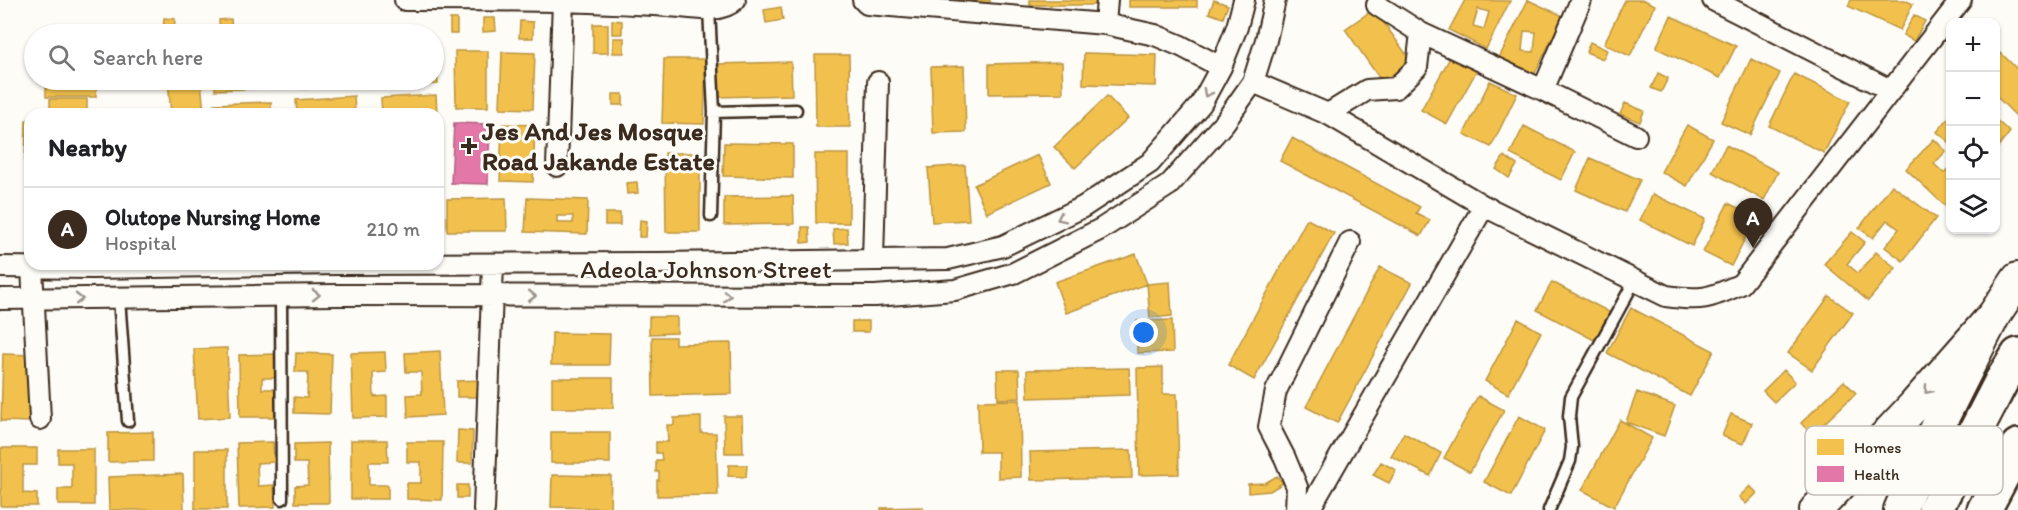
<!DOCTYPE html>
<html lang="en">
<head>
<meta charset="utf-8">
<style>
  body { margin:0; font-family:Itim,sans-serif; background:#f6f6f6; color:#202124 }
  .controls { position:absolute; right:18px; top:18px; display:grid; overflow:hidden; border-radius:12px; box-shadow:0 2px 4px #0004 }
  .controls button { width:54px; height:54px; display:grid; place-items:center; padding:0; border:0; border-bottom:2px solid #e0e0e0; background:#fff; color:#202124; font:30px sans-serif }
  .you { position:absolute; left:1144px; top:333px; width:21px; height:21px; margin:-15px; border:4px solid #fff; border-radius:50%; background:#1a73e8; box-shadow:0 0 0 9px #1a73e833 }
  .badge { display:grid; place-items:center; width:39px; height:39px; border-radius:50%; background:#3b2a1e; color:#fff; font-size:20px; font-weight:700 }
  .pin { position:absolute; translate:-50% -50px; filter:drop-shadow(0 2px 3px #0008) }
  .pin::after { content:''; position:absolute; top:32px; width:21px; height:18px; background:inherit; clip-path:polygon(0 0,100% 0,50% 100%) }
  .list { margin:0; padding:0; list-style:none }
  h2 { display:flex; justify-content:space-between; align-items:center; height:78px; margin:0; padding:0 24px; font-size:26px }
  h2 small { font-size:20px; font-weight:400; color:#757577 }
  .list li { display:grid; grid-template-columns:39px 1fr auto; gap:18px; align-items:center; box-sizing:border-box; height:84px; padding:0 24px; border-top:2px solid #e0e0e0 }
  .list b { display:block; font-size:22px; white-space:nowrap }
  .list p { margin:0; font-size:20px; white-space:nowrap; color:#757577 }
  .list em { font-size:20px; font-style:normal; color:#757577 }
  .icon { flex:none; width:33px; height:33px; fill:none; stroke:currentColor; stroke-width:2; stroke-linecap:round; stroke-linejoin:round }
  .map { position:relative; flex:none; width:2018px; height:510px; overflow:hidden }
  .search { position:absolute; background:#fff; box-shadow:0 2px 4px #0004; left:24px; top:24px; width:420px; height:66px; display:flex; align-items:center; gap:15px; box-sizing:border-box; padding:0 21px; border-radius:33px; color:#757577; font-size:22px }
  .panel { position:absolute; background:#fff; box-shadow:0 2px 4px #0004; left:24px; top:108px; width:420px; height:162px; border-radius:18px }
  .map>svg:first-child { display:block }
  .homes { fill:#f2c14e; stroke:#bb9440; stroke-width:1.5; fill-rule:evenodd }
  .health { fill:#e377a8; stroke:#b1607f; stroke-width:1.5 }
  .lines { fill:none; stroke-linecap:round; stroke-linejoin:round }
  .service-casing { stroke:#3b2a1e; stroke-width:15 }
  .minor-casing { stroke:#3b2a1e; stroke-width:24 }
  .primary-casing { stroke:#3b2a1e; stroke-width:36 }
  .motorway-casing { stroke:#3b2a1e; stroke-width:38 }
  .service { stroke:#fdfcf7; stroke-width:10 }
  .minor { stroke:#fdfcf7; stroke-width:20 }
  .primary { stroke:#fdfcf7; stroke-width:32 }
  .motorway { stroke:#fdfcf7; stroke-width:33 }
  .oneway { stroke:#9c938a }
  .poi-dot { fill:#3b2a1e; stroke:#fdfcf7; stroke-width:2 }
  .labels { text-anchor:middle; dominant-baseline:central; stroke-width:6; stroke-linejoin:round; paint-order:stroke }
  .poi-label { font-size:26px; font-weight:bold; fill:#3b2a1e; stroke:#fdfcf7; text-anchor:start }
  .street-label { font-size:26px; fill:#3b2a1e; stroke:#fdfcf7 }
  .key { fill:#fdfcf7; stroke:#c3bdb6; stroke-width:1.5 }
  .key-label { font-size:16px; fill:#3b2a1e }
</style>
</head>
<body>
<div class="map">
<svg width="2018" height="510" viewBox="0 0 2018 510">
  <rect width="100%" height="100%" fill="#fdfcf7"/>
  <filter id="ink" filterUnits="userSpaceOnUse"><feTurbulence type="fractalNoise" baseFrequency=".0167" numOctaves="2"/><feDisplacementMap in="SourceGraphic" scale="12" xChannelSelector="R" yChannelSelector="G"/><feConvolveMatrix kernelMatrix="1 2 1 2 8 2 1 2 1" color-interpolation-filters="sRGB"/></filter>
  <g filter="url(#ink)">
    <!-- homes -->
    <path class="homes" d="M929,0H990V6Z
      M1030,0H1101V5H1030Z
      M1129,0H1197V7H1129Z
      M1214,0L1228,5L1223,18L1209,13Z
      M1465,0L1510,1L1486,49L1449,30ZM1478,9L1489,12L1484,29L1473,26Z
      M1528,0L1563,16L1533,77L1498,60ZM1524,31L1536,32L1534,52L1522,51Z
      M1625,0H1644L1655,5L1630,56L1604,44Z
      M1851,0H1905L1913,4L1900,30L1848,6Z
      M781,7L783,20L766,23L764,10Z
      M1374,9L1411,61L1382,82L1345,29Z
      M1914,15L1925,21L1914,41L1903,35Z
      M1671,16L1736,46L1720,78L1656,48Z
      M164,18L175,19L174,34H163Z
      M483,18H495L496,31L483,32Z
      M231,19L232,34H220L219,20Z
      M450,19H457V34H450Z
      M612,20L622,21V34H612Z
      M520,21L533,22V38H519Z
      M593,24H608V53H593Z
      M613,38H624V53H613Z
      M1590,42L1607,50L1603,59L1586,52Z
      M434,50H436L438,84L380,87V80H434Z
      M455,51H488V107H456Z
      M502,52L535,53L533,109L500,108Z
      M1084,53L1157,55L1156,86L1083,84Z
      M2001,53L2018,70L2017,117L1996,96V59Z
      M815,55H849L850,127H816Z
      M1451,56L1477,70L1447,124L1421,110Z
      M664,59H706L704,124L662,123Z
      M1751,59L1780,73L1750,135L1721,122Z
      M791,62L792,95L718,97L717,64Z
      M1062,62L1063,93L989,94V64Z
      M964,66L966,132L933,133L931,67Z
      M1658,73L1668,78L1661,92L1651,88Z
      M1794,74L1850,101L1824,153L1769,126Z
      M46,80H64V82H77L78,80H97L96,97H46Z
      M168,80H201L204,114H171Z
      M215,80H271V88L215,90Z
      M299,80H358V86L300,89Z
      M1490,81L1517,94L1491,147L1464,134Z
      M613,94H623V105H613Z
      M436,95L437,114H382L381,98Z
      M354,96L355,114H297L296,100Z
      M1107,96L1128,118L1075,168L1054,147Z
      M50,99H87V114H50Z
      M271,102V114H214V104Z
      M1625,103L1644,111L1640,122L1620,114Z
      M1950,116V143L1937,132Z
      M26,120H30V165H25Z
      M1996,120L2010,132L1996,150Z
      M502,124L535,125L533,182L500,181Z
      M1687,125L1713,139L1687,186L1661,172Z
      M1524,126L1575,152L1561,180L1510,154Z
      M1292,138L1420,207L1416,213L1430,220L1421,236L1280,161Z
      M1934,139L1946,151L1934,164L1944,173L1950,166V200L1945,206L1906,169Z
      M724,143L793,144V178L723,176Z
      M1726,145L1778,172L1764,200L1712,172Z
      M665,153H700V232H666Z
      M815,154H849V223H816Z
      M1038,155L1051,183L987,213L974,185Z
      M1504,156L1517,165L1509,178L1496,169Z
      M1590,158L1640,180L1625,212L1576,190Z
      M965,165L969,220L932,222L928,168Z
      M637,182L638,193L627,194L626,183Z
      M1892,185L1936,218L1903,261L1885,247L1899,229L1887,220L1873,238L1859,228Z
      M1653,194L1705,219L1692,246L1640,220Z
      M793,196L794,224L724,225V197Z
      M506,198L507,231H447V199Z
      M527,198L588,200L587,234L525,232ZM557,216H573V223H557Z
      M1728,203L1756,217L1731,266L1703,252Z
      M605,213H620V225H605Z
      M1307,219L1334,233L1254,380L1228,365Z
      M640,220L647,221L646,237H639Z
      M802,227H809L810,242L802,243Z
      M847,228L848,243L834,244L833,229Z
      M1852,232L1865,242L1847,264L1858,273L1876,252L1896,268L1868,301L1824,264Z
      M1136,254L1147,284L1066,313L1055,282Z
      M1380,267L1412,283L1337,423L1306,407Z
      M1170,282L1172,316L1150,318L1147,284Z
      M1552,282L1613,314L1598,342L1537,310Z
      M1829,296L1853,313L1812,370L1788,353Z
      M1631,308L1714,351L1690,396L1607,353Z
      M649,317H677V333L649,334Z
      M1518,319L1541,332L1508,394L1485,381Z
      M1172,320L1173,352L1137,353V321Z
      M852,321H869V332H852Z
      M552,333L610,334L609,365H551Z
      M652,337H675V344L731,343L732,394L653,396Z
      M227,348L230,417L198,419L194,349Z
      M440,351L443,415L408,417L407,395L422,394L421,372H406L405,353Z
      M385,352L386,372L373,373L374,397L387,396V417L353,418L351,353Z
      M296,353L332,354L330,414L294,413V397L307,398L308,372H295Z
      M3,354L33,355L31,422L1,421Z
      M277,354V378H262V389H277V417H240L239,355Z
      M1163,367V394H1177L1179,474L1139,475L1137,368Z
      M1129,368L1130,395L1028,398L1027,370Z
      M997,370H1019L1020,398L998,399Z
      M1784,370L1795,382L1774,402L1763,391Z
      M552,378H613V408H552Z
      M480,380V397H457V381Z
      M1844,381L1856,393L1812,435L1801,423Z
      M1637,392L1675,406L1664,436L1626,422Z
      M1478,396L1504,410L1470,472L1444,458Z
      M1020,400L1021,477L998,478V452H979L978,401Z
      M1731,414L1752,423L1743,444L1722,436Z
      M724,416H742L743,453H725Z
      M1519,416L1545,430L1511,496L1484,482Z
      M701,417V433H716L718,495L657,496V480H659V472H656V460H662L661,453H656V442H668L667,425H674V418Z
      M1620,420L1652,438L1614,507L1582,490Z
      M458,430L473,431L472,463H457Z
      M153,432V461L108,462V433Z
      M551,432H610V463H551Z
      M1404,433L1441,453L1430,476L1391,456Z
      M351,440H387L388,462H369V485H388V499H351Z
      M273,442L274,462L257,463L258,486L274,485L275,507L239,508L237,443Z
      M407,442H443L442,500L407,499V483H421V462H407Z
      M328,443L329,503H295V486L308,485L307,463H294V444Z
      M1,448H37V465H23V493L37,494V506H1Z
      M58,449H94V505H58V489H72V463H58Z
      M195,450H227V509H195Z
      M1131,450L1132,478L1031,480L1030,452Z
      M1381,462L1396,470L1389,483L1373,475Z
      M729,465H747L746,477L728,476Z
      M183,474L184,510H109L108,477Z
      M552,475L611,476L610,508L551,507Z
      M1277,476L1283,483L1270,491L1248,493V484L1265,483Z
      M457,485H468V498H457Z
      M1750,486L1757,493L1746,504L1739,497Z
      M923,507V510H881V508Z"/>
    <!-- health -->
    <path class="health" d="M454,123L490,124L488,184L451,183Z"/>
    <g class="lines">
      <!-- service casing -->
      <g class="service-casing">
        <path id="service" d="M709,9L714,112L711,216
          M714,112L796,110
          M281,296L282,499
          M119,298L128,421
          M1549,510L1570,461L1572,447L1569,416L1571,397L1635,280"/>
      </g>
      <!-- minor casing -->
      <g class="minor-casing">
        <path id="minor" d="M405,0C493,0 582,0 669,6C689,7 720,15 735,0
          M863,0L867,4L1105,24
          M1107,0L1105,24L1155,35L1181,46L1221,67
          M1581,0L1543,90L1636,136
          M1713,0L1890,90
          M1377,5L1421,33L1543,90
          M1253,82L1328,114L1484,206L1666,296C1701,301 1709,299 1741,284L1961,0
          M1328,114L1367,90L1396,88L1417,67L1421,33
          M557,166L563,1
          M873,259L878,82
          M0,267L92,268L336,264L658,263L948,259L1003,246L1083,207L1150,163L1201,104L1221,67L1237,27L1244,0
          M32,268L40,419
          M0,299L337,295L875,296L955,290L1014,273L1101,229L1169,185L1224,123L1253,82L1266,40L1275,0
          M484,510L493,264
          M1296,510L1297,487L1285,458L1269,427L1276,391L1350,242
          M1309,510L1484,206"/>
      </g>
      <!-- primary casing -->
      <g class="primary-casing">
        <path id="primary" d="M1816,510L1914,406L1994,315
          M1900,510L1926,450L1994,315L2018,279"/>
      </g>
      <!-- motorway casing -->
      <g class="motorway-casing">
        <path id="motorway" d="M1935,510L2001,382L2018,355
          M1984,510L2018,446"/>
      </g>
      <!-- service -->
      <use href="#service" class="service"/>
      <!-- minor -->
      <use href="#minor" class="minor"/>
      <!-- primary -->
      <use href="#primary" class="primary"/>
      <!-- motorway -->
      <use href="#motorway" class="motorway"/>
    </g>
    <!-- one-way arrows -->
    <defs><path id="oneway-chevron" d="M-2-3.5L2.5 0L-2 3.5" fill="none" stroke-width="1.6" stroke-linecap="round" stroke-linejoin="round" transform="scale(1.5)"/></defs>
    <g class="oneway">
      <use href="#oneway-chevron" transform="translate(1207 93) rotate(118)"/>
      <use href="#oneway-chevron" transform="translate(1061 218) rotate(154)"/>
      <use href="#oneway-chevron" transform="translate(316 295) rotate(-1)"/>
      <use href="#oneway-chevron" transform="translate(532 296) rotate(1)"/>
      <use href="#oneway-chevron" transform="translate(727 296)"/>
      <use href="#oneway-chevron" transform="translate(79 299) rotate(-1)"/>
      <use href="#oneway-chevron" transform="translate(1928 390) rotate(131)"/>
    </g>
  </g>
  <!-- markers -->
  <path class="poi-dot" d="M466 137h6v6h6v6h-6v6h-6v-6h-6v-6h6z"/>
  <g class="labels">
    <!-- poi labels -->
    <g class="poi-label">
      <text x="482" y="131">Jes And Jes Mosque<tspan x="482" dy="30">Road Jakande Estate</tspan></text>
    </g>
    <!-- street labels -->
    <g class="street-label">
      <text x="706" y="269">Adeola Johnson Street</text>
    </g>
  </g>
  <!-- legend -->
  <rect x="1805" y="426" width="198" height="69" rx="9" class="key"/>
  <rect x="1817" y="439" width="27" height="16" fill="#f2c14e"/>
  <rect x="1817" y="466" width="27" height="16" fill="#e377a8"/>
  <g class="key-label">
    <text x="1854" y="453">Homes</text>
    <text x="1854" y="480">Health</text>
  </g>
</svg>
<div class="controls">
<button>+</button>
<button>−</button>
<button><svg class="icon" aria-label="locate" viewBox="0 0 24 24"><circle cx="12" cy="12" r="6"/><path d="M12 2v4M12 18v4M2 12h4M18 12h4"/></svg></button>
<button><svg class="icon" aria-label="layers" viewBox="0 0 24 24"><path d="M12 4l9 5-9 5-9-5zM3 14l9 5 9-5"/></svg></button>
</div>
<div class="you"></div>
<div class="pin badge" style="left:1753px;top:248px">A</div>
<div class="search"><svg class="icon" aria-label="search" viewBox="0 0 24 24"><circle cx="10" cy="10" r="6"/><path d="M15 15l6 6"/></svg>Search here</div>
<section class="panel">
<h2>Nearby<small></small></h2>
<ul class="list">
<li><span class="badge">A</span><div><b>Olutope Nursing Home</b><p>Hospital</p></div><em>210 m</em></li>
</ul>
</section>
</div>
</body>
</html>
